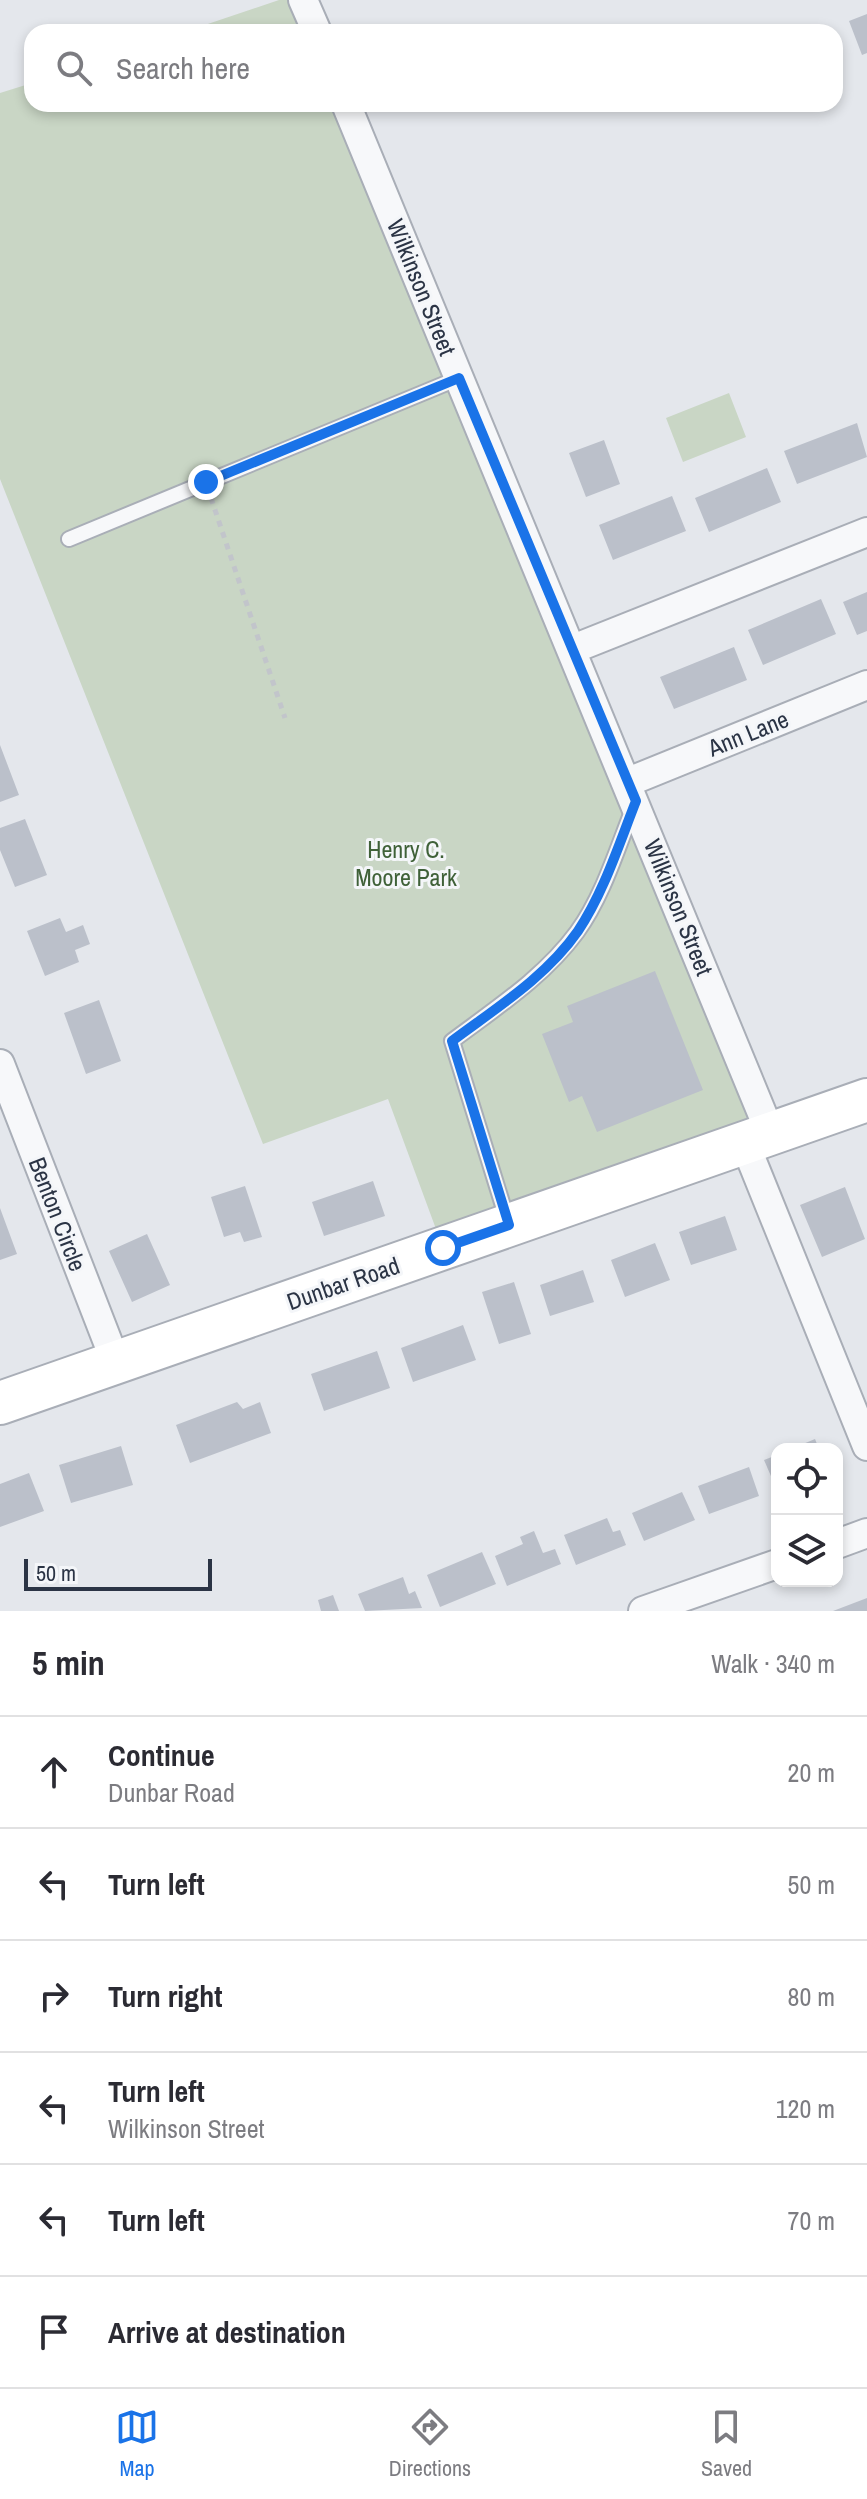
<!DOCTYPE html>
<html lang="en">
<head>
<meta charset="utf-8">
<style>
  body { margin:0; font-family:"Archivo Narrow",sans-serif; background:#f2f2f3; color:#2b2b33 }
  .controls { position:absolute; right:24px; bottom:24px; display:grid; overflow:hidden; border-radius:16px; box-shadow:0 4px 12px #0003 }
  .controls button { width:72px; height:72px; display:grid; place-items:center; padding:0; border:0; border-bottom:2px solid #e1e1e2; background:#fff; color:#2b2b33; font:40px sans-serif }
  .scale { position:absolute; left:24px; bottom:20px; width:188px; box-sizing:border-box; padding-left:8px; border:4px solid #2b3445; border-top:0; font-size:22px; line-height:28px; white-space:nowrap; color:#2b3445; -webkit-text-stroke:6px #f4f6f9; paint-order:stroke }
  .stop { position:absolute; width:24px; height:24px; margin:-18px; border:6px solid #1a73e8; border-radius:50%; background:#fff }
  .stop.end { background:#1a73e8; border-color:#fff; box-shadow:0 2px 8px #0008 }
  .list { margin:0; padding:0; list-style:none }
  h2 { display:flex; justify-content:space-between; align-items:center; height:104px; margin:0; padding:0 32px; font-size:34px }
  h2 small { font-size:26px; font-weight:400; color:#7c7c81 }
  .list li { display:grid; grid-template-columns:52px 1fr auto; gap:24px; align-items:center; box-sizing:border-box; height:112px; padding:0 32px; border-top:2px solid #e1e1e2 }
  .list b { display:block; font-size:30px; white-space:nowrap }
  .list p { margin:0; font-size:26px; white-space:nowrap; color:#7c7c81 }
  .list em { font-size:26px; font-style:normal; color:#7c7c81 }
  .icon { flex:none; width:44px; height:44px; fill:none; stroke:currentColor; stroke-width:2; stroke-linecap:round; stroke-linejoin:round }
  .map { position:relative; flex:none; width:867px; height:1611px; overflow:hidden }
  .search { position:absolute; background:#fff; box-shadow:0 4px 12px #0003; left:24px; right:24px; top:24px; height:88px; display:flex; align-items:center; gap:20px; box-sizing:border-box; padding:0 28px; border-radius:24px; color:#7c7c81; font-size:30px }
  .sheet { height:776px; background:#fff }
  nav { display:flex; justify-content:space-around; align-items:center; box-sizing:border-box; height:112px; border-top:2px solid #e1e1e2; background:#fff; font-size:22px; color:#7c7c81 }
  nav a { display:grid; justify-items:center; gap:4px }
  nav .on { color:#1a73e8 }
  .map>svg:first-child { display:block }
  .green { fill:#c9d6c5 }
  .building { fill:#bbc0ca }
  .lines { fill:none; stroke-linecap:round; stroke-linejoin:round }
  .lane-casing { stroke:#a9aeb7; stroke-width:18 }
  .street-casing { stroke:#a9aeb7; stroke-width:32 }
  .secondary-casing { stroke:#a9aeb7; stroke-width:46 }
  .path { stroke:#c2c5cb; stroke-width:5; stroke-dasharray:6 6; stroke-linecap:butt }
  .lane { stroke:#f7f8fa; stroke-width:14 }
  .street { stroke:#f7f8fa; stroke-width:28 }
  .secondary { stroke:#fff; stroke-width:42 }
  .route { stroke:#1a73e8; stroke-width:10 }
  .labels { text-anchor:middle; dominant-baseline:central; stroke-width:6; stroke-linejoin:round; paint-order:stroke }
  .street-label { font-size:24px; fill:#2b3445; stroke:#f4f6f9 }
  .park-label { font-size:24px; fill:#3f6138; stroke:#f4f6f9 }
</style>
</head>
<body>
<div class="map">
<svg width="867" height="1611" viewBox="0 0 867 1611">
  <rect width="100%" height="100%" fill="#e4e7ec"/>
  <!-- green -->
  <path class="green" d="M279,0H303L317,32H184Z
    M32,83V104H346L771,1135L443,1248L388,1099L263,1144L0,479V93Z
    M729,393L746,437L683,462L666,418Z"/>
  <!-- building -->
  <path class="building" d="M867,14V53L862,55L849,21Z
    M857,423L867,457L797,484L784,451Z
    M604,440L620,484L586,497L569,453Z
    M767,468L781,502L709,532L695,498Z
    M672,496L686,531L613,560L599,525Z
    M867,592V631L857,635L843,602Z
    M821,599L836,634L763,665L748,630Z
    M734,647L747,680L674,709L660,677Z
    M0,745L19,795L0,802Z
    M25,819L47,875L15,887L0,850V828Z
    M60,918L66,932L83,925L90,944L75,950L79,962L45,976L27,931Z
    M655,971L703,1090L597,1132L582,1096L569,1102L542,1034L573,1022L567,1006Z
    M99,1000L121,1061L86,1074L64,1013Z
    M373,1181L385,1216L324,1236L312,1202Z
    M245,1186L262,1237L244,1242L240,1232L224,1237L211,1197Z
    M845,1187L865,1239L822,1257L800,1205Z
    M0,1208L17,1254L0,1260Z
    M725,1216L737,1250L691,1265L679,1232Z
    M147,1234L170,1285L132,1302L109,1251Z
    M655,1243L670,1280L625,1297L611,1260Z
    M583,1270L594,1302L550,1316L540,1285Z
    M514,1282L531,1334L499,1344L482,1292Z
    M463,1325L476,1360L413,1382L401,1348Z
    M377,1351L390,1388L324,1411L311,1374Z
    M237,1402L243,1409L260,1402L271,1433L190,1463L176,1425Z
    M815,1439L819,1449H791Z
    M121,1446L133,1485L71,1503L59,1465Z
    M777,1455V1490L764,1460Z
    M749,1467L759,1496L709,1514L698,1486Z
    M29,1473L44,1511L0,1527V1484Z
    M682,1492L695,1520L644,1541L632,1513Z
    M607,1518L613,1532L620,1530L626,1545L576,1565L564,1535Z
    M534,1531L543,1553L555,1549L561,1564L507,1586L495,1556L523,1544L520,1537Z
    M482,1552L496,1584L440,1607L427,1575Z
    M403,1577L409,1594L415,1591L422,1608L365,1611L358,1594Z
    M333,1595L339,1611H321L318,1600Z
    M867,1598V1611H833Z"/>
  <g class="lines">
    <!-- lane casing -->
    <g class="lane-casing">
      <path id="lane" d="M69,539L459,378
        M508,1222L452,1041C496,1008 544,977 577,932C603,896 617,849 633,809"/>
    </g>
    <!-- street casing -->
    <g class="street-casing">
      <path id="street" d="M303,0L317,32
        M346,104L771,1135
        M573,649L867,532
        M628,782L867,685
        M0,1064L116,1363
        M745,1144L867,1446
        M837,1544L867,1533
        M643,1611L777,1564"/>
    </g>
    <!-- secondary casing -->
    <g class="secondary-casing">
      <path id="secondary" d="M0,1403L867,1100"/>
    </g>
    <!-- path -->
    <path class="path" d="M211,498L285,718"/>
    <!-- lane -->
    <use href="#lane" class="lane"/>
    <!-- street -->
    <use href="#street" class="street"/>
    <!-- secondary -->
    <use href="#secondary" class="secondary"/>
  </g>
  <g class="lines">
    <!-- route -->
    <path class="route" d="M206,482L459,378L636,801C619,844 604,892 578,931C546,977 496,1008 452,1041L509,1225L443,1248"/>
  </g>
  <g class="labels">
    <!-- street labels -->
    <g class="street-label">
      <text transform="translate(422 287) rotate(68)">Wilkinson Street</text>
      <text transform="translate(748 733) rotate(-22)">Ann Lane</text>
      <text transform="translate(679 907) rotate(68)">Wilkinson Street</text>
      <text transform="translate(58 1214) rotate(69)">Benton Circle</text>
      <text transform="translate(343 1283) rotate(-19)">Dunbar Road</text>
    </g>
    <!-- park labels -->
    <g class="park-label">
      <text x="406" y="849">Henry C.<tspan x="406" dy="28">Moore Park</tspan></text>
    </g>
  </g>
</svg>
<div class="controls">
<button><svg class="icon" aria-label="locate" viewBox="0 0 24 24"><circle cx="12" cy="12" r="6"/><path d="M12 2v4M12 18v4M2 12h4M18 12h4"/></svg></button>
<button><svg class="icon" aria-label="layers" viewBox="0 0 24 24"><path d="M12 4l9 5-9 5-9-5zM3 14l9 5 9-5"/></svg></button>
</div>
<div class="scale">50 m</div>
<div class="stop" style="left:443px;top:1248px"></div>
<div class="stop end" style="left:206px;top:482px"></div>
<div class="search"><svg class="icon" aria-label="search" viewBox="0 0 24 24"><circle cx="10" cy="10" r="6"/><path d="M15 15l6 6"/></svg>Search here</div>
</div>
<section class="sheet">
<h2>5 min<small>Walk · 340 m</small></h2>
<ul class="list">
<li><svg class="icon" aria-label="ahead" viewBox="0 0 24 24"><path d="M12 20V5M6 11l6-6 6 6"/></svg><div><b>Continue</b><p>Dunbar Road</p></div><em>20 m</em></li>
<li><svg class="icon" aria-label="left" viewBox="0 0 24 24"><path d="M17 20v-9H6M10 6l-5 5 5 5"/></svg><div><b>Turn left</b></div><em>50 m</em></li>
<li><svg class="icon" aria-label="right" viewBox="0 0 24 24"><path d="M7 20v-9h11M14 6l5 5-5 5"/></svg><div><b>Turn right</b></div><em>80 m</em></li>
<li><svg class="icon" aria-label="left" viewBox="0 0 24 24"><path d="M17 20v-9H6M10 6l-5 5 5 5"/></svg><div><b>Turn left</b><p>Wilkinson Street</p></div><em>120 m</em></li>
<li><svg class="icon" aria-label="left" viewBox="0 0 24 24"><path d="M17 20v-9H6M10 6l-5 5 5 5"/></svg><div><b>Turn left</b></div><em>70 m</em></li>
<li><svg class="icon" aria-label="arrive" viewBox="0 0 24 24"><path d="M6 21V4h12l-3 4 3 4H6"/></svg><div><b>Arrive at destination</b></div></li>
</ul>
</section>
<nav>
<a class="on"><svg class="icon" aria-label="map" viewBox="0 0 24 24"><path d="M3 6l6-2 6 2 6-2v14l-6 2-6-2-6 2zM9 4v14M15 6v14"/></svg>Map</a>
<a><svg class="icon" aria-label="directions" viewBox="0 0 24 24"><path d="M12 3l9 9-9 9-9-9zM9 14v-3h6M13 9l2 2-2 2"/></svg>Directions</a>
<a><svg class="icon" aria-label="saved" viewBox="0 0 24 24"><path d="M7 4h10v16l-5-4-5 4z"/></svg>Saved</a>
</nav>
</body>
</html>
